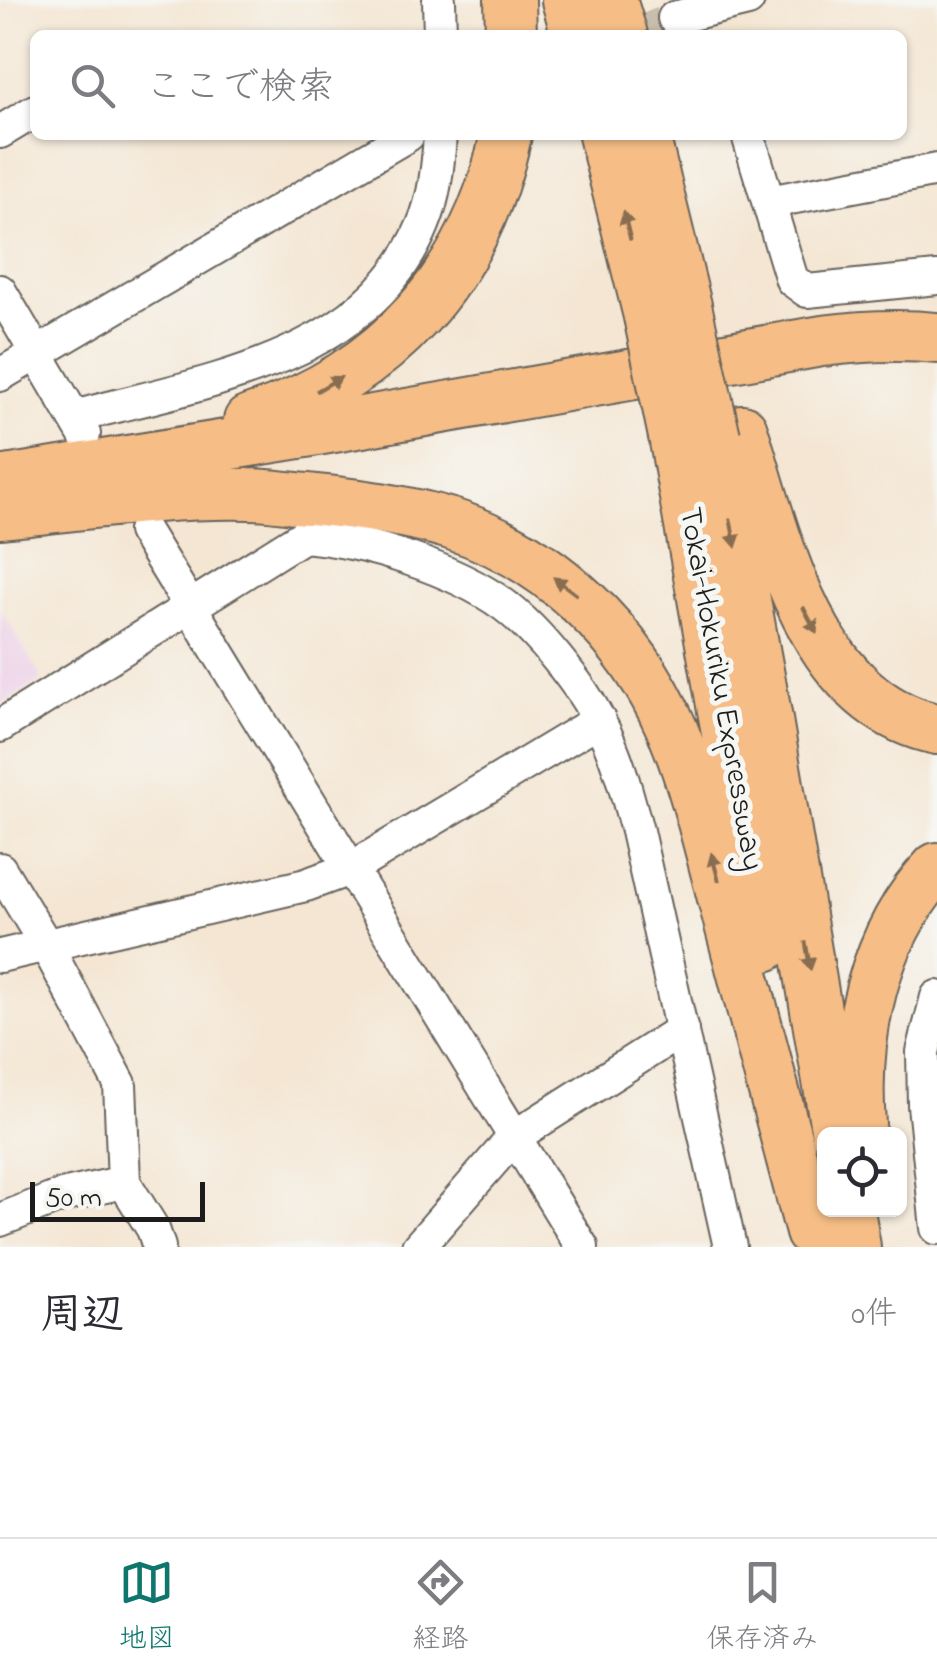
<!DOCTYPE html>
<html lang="ja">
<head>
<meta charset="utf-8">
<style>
  body { margin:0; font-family:"Indie Flower","Klee One",sans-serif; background:#f7f7f7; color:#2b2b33 }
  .controls { position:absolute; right:30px; bottom:30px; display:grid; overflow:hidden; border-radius:15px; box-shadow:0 2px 8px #0004 }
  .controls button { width:90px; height:90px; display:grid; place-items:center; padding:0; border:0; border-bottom:2px solid #e1e1e2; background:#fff; color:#2b2b33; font:50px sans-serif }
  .scale { position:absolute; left:30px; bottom:25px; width:175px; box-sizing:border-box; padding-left:10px; border:5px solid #1c1c1c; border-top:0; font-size:28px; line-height:35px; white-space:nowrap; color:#1c1c1c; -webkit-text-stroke:8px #f6f6f2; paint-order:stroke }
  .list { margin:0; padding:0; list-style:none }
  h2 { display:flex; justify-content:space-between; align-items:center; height:130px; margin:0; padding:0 40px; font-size:42px }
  h2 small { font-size:32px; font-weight:400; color:#7c7c81 }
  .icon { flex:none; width:55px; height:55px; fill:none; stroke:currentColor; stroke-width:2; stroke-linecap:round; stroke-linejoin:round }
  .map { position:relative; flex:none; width:937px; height:1247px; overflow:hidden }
  .search { position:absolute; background:#fff; box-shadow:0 2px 8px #0004; left:30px; right:30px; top:30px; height:110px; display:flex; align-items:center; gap:25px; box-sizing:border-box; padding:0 35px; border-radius:15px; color:#7c7c81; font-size:38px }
  .sheet { height:290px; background:#fff }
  nav { display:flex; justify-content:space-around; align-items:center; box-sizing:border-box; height:140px; border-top:2px solid #e1e1e2; background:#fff; font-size:28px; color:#7c7c81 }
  nav a { display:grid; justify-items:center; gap:5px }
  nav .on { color:#0f766e }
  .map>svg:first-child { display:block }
  .built { fill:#edd0e9 }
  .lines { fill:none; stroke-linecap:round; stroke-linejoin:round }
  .minor-tunnel { stroke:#c9beae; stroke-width:32; stroke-dasharray:32 16; stroke-linecap:butt }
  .minor-casing { stroke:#68635c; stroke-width:36 }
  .highway-casing { stroke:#68635c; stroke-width:54 }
  .minor { stroke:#fff; stroke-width:32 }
  .highway { stroke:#f6be86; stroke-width:50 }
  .highway-bridge-casing { stroke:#68635c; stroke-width:54; stroke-linecap:butt }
  .highway-bridge { stroke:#f6be86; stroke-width:50 }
  .oneway { fill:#896d51 }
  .labels { text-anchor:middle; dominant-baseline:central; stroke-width:10; stroke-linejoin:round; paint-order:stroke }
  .street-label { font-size:32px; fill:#1c1c1c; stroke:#f6f6f2 }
</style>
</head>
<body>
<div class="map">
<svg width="937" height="1247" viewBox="0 0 937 1247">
  <rect width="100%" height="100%" fill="#f6f6f2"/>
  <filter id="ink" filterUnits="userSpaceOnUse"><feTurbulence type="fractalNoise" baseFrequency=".01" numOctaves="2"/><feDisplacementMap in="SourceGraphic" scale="20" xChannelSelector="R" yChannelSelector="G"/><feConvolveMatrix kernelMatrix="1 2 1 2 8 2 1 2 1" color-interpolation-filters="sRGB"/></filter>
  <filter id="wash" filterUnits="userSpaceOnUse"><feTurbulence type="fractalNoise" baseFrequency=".0048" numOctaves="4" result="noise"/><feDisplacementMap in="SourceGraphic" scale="40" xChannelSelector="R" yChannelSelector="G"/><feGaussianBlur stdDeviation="2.25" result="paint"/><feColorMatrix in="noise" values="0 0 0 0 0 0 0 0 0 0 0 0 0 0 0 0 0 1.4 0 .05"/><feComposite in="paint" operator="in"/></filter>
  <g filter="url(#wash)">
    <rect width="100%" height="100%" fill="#f4e6d3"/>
    <!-- built -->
    <path class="built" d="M0,609L42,679L0,706Z"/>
  </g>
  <g filter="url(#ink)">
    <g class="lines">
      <!-- minor-tunnel -->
      <path class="minor-tunnel" d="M633,35L674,18"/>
      <!-- minor casing -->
      <g class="minor-casing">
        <path id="minor" d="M439,0L440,35
          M674,18L748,0
          M0,132L35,111
          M748,135L792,280L807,291L937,278
          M769,202L937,170
          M0,291L84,434
          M0,375L408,135
          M74,417C199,383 367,361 423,225C435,197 438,165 440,135
          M144,531L582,1247
          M0,726L303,536C366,541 453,568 504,605C537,630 582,685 600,723C618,757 627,794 637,831L730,1247
          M0,869L46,945L120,1084L124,1182L153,1229L159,1247
          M0,956L306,885L352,868L599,720
          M937,997L923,1052L924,1105L937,1228
          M0,1220L61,1196L124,1182
          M418,1247L514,1137L682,1030"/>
      </g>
      <!-- highway casing -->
      <g class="highway-casing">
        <path id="highway" d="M510,0L511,35
          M567,0L577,35
          M611,0L622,35
          M604,135L649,316
          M644,135L686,306
          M249,421C387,375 476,277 506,135
          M742,430C776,535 808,703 937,729
          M715,437L766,714L837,1134
          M675,441L765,946
          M0,482L305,432L822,341C861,336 898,334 937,338
          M0,513C83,505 166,492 249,494C269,494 289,498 309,499C357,504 405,510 451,524C550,555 631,634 672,729C697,789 711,854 728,917C756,1022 783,1127 811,1232
          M860,1124C853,1034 873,935 937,868
          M849,1210L855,1247"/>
      </g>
      <!-- minor -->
      <use href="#minor" class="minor"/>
      <!-- highway -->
      <use href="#highway" class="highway"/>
      <!-- highway-bridge casing -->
      <g class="highway-bridge-casing">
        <path id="highway-bridge" d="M686,306L715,437
          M649,316L675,441"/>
      </g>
      <!-- highway-bridge -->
      <use href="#highway-bridge" class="highway-bridge"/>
    </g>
    <!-- one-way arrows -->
    <defs><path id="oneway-solid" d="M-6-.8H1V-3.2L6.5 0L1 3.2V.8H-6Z" transform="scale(2.5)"/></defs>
    <g class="oneway">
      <use href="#oneway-solid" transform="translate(627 226) rotate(-104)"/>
      <use href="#oneway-solid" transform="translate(329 384) rotate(-30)"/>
      <use href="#oneway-solid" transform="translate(733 533) rotate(79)"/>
      <use href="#oneway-solid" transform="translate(565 586) rotate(-143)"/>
      <use href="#oneway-solid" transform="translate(810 620) rotate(62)"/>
      <use href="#oneway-solid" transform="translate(715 867) rotate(-105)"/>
      <use href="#oneway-solid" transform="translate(808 956) rotate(80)"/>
    </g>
  </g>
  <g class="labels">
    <!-- street labels -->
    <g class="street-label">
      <text transform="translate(720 689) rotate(80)">Tokai-Hokuriku Expressway</text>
    </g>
  </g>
</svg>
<div class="controls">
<button><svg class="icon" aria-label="locate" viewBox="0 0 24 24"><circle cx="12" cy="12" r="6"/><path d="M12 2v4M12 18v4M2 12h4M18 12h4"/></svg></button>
</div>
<div class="scale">50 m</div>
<div class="search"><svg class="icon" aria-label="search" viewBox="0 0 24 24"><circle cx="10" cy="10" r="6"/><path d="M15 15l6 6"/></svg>ここで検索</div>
</div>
<section class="sheet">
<h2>周辺<small>0件</small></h2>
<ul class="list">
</ul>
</section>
<nav>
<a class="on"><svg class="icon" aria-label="map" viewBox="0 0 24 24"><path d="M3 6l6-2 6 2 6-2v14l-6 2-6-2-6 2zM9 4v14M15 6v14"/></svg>地図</a>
<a><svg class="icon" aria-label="directions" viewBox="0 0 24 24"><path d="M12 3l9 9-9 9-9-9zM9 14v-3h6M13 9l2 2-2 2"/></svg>経路</a>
<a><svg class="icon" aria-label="saved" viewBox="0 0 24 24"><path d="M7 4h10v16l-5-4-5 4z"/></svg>保存済み</a>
</nav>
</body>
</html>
